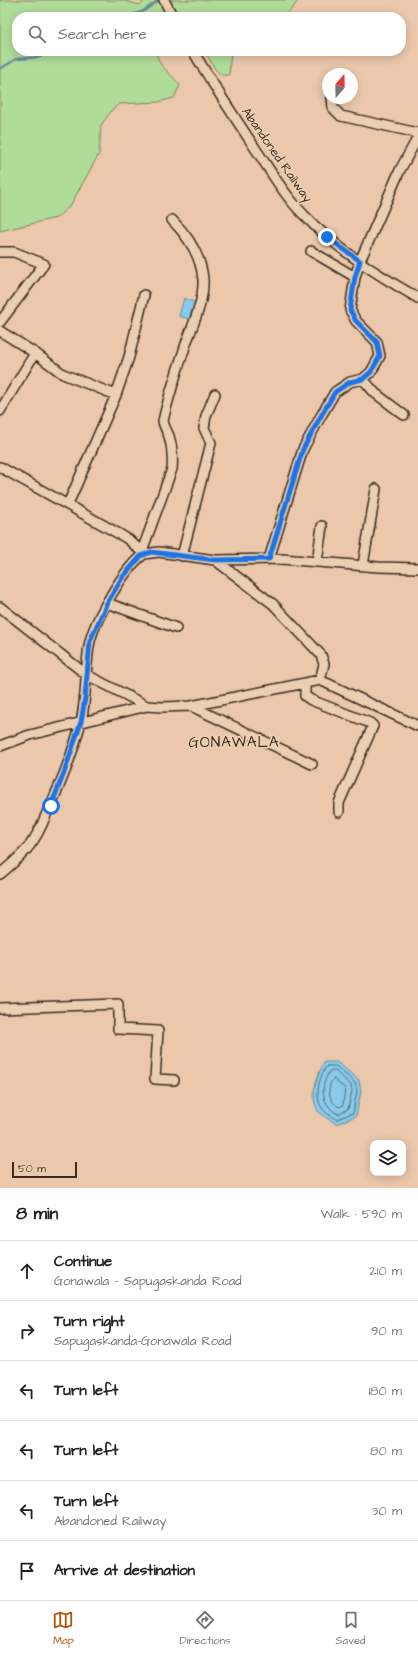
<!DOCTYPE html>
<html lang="en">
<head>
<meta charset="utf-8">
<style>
  body { margin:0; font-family:"Architects Daughter",sans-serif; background:#f2f2f2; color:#202124 }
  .controls { position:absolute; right:12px; bottom:12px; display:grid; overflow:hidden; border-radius:8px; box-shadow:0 2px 10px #0003 }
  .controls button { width:36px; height:36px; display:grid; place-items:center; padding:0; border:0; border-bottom:1px solid #e0e0e0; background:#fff; color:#202124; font:20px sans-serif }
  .compass { position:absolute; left:322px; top:68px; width:36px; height:36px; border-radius:50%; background:#fff; box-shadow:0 2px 10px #0003; rotate:20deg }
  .scale { position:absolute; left:12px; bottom:10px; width:65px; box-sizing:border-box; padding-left:4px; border:2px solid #3b2a1e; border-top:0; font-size:11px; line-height:14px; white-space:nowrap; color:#3b2a1e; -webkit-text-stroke:3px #eccfb3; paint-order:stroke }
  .stop { position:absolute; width:12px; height:12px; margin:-9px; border:3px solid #1a73e8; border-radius:50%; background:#fff }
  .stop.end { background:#1a73e8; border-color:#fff; box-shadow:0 1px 4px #0008 }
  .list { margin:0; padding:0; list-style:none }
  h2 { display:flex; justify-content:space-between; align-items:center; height:52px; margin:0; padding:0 16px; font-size:17px }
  h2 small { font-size:13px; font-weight:400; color:#757577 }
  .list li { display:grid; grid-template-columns:26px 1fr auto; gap:12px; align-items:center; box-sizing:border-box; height:60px; padding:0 16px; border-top:1px solid #e0e0e0 }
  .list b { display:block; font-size:15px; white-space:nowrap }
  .list p { margin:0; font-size:13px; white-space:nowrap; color:#757577 }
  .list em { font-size:13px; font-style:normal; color:#757577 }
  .icon { flex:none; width:22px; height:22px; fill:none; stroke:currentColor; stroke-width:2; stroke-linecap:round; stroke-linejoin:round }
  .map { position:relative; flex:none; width:418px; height:1188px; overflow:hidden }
  .search { position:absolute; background:#fff; box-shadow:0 2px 10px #0003; left:12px; right:12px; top:12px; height:44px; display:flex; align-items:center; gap:10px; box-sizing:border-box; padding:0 14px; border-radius:16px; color:#757577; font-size:15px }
  .sheet { height:412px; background:#fff }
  nav { display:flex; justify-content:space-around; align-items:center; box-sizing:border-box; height:56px; border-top:1px solid #e0e0e0; background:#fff; font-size:11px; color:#757577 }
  nav a { display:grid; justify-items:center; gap:2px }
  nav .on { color:#b45309 }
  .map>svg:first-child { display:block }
  .green { fill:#b0dc9a; stroke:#76835c }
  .water { fill:#88caea; stroke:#698a98 }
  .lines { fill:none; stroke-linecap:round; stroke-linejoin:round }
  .shore { stroke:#5a6a70; stroke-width:1 }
  .stream { stroke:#698a98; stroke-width:2.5 }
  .minor-casing { stroke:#3b2a1e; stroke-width:12 }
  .minor { stroke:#eccfb3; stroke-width:9 }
  .route { stroke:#1a73e8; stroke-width:5 }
  .labels { text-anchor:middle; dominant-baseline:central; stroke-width:3.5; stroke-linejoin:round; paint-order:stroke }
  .street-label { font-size:13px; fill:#3b2a1e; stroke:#eccfb3 }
  .quarter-label { font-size:15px; letter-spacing:1px; fill:#3b2a1e; stroke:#eccfb3 }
</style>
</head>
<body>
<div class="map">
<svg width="418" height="1188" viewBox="0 0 418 1188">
  <rect width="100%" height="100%" fill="#ebc8ac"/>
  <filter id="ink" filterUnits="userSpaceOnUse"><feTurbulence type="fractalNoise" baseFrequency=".025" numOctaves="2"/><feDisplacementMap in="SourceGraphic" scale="8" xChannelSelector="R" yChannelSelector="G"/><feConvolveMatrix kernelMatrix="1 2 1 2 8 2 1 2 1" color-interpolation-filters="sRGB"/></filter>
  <g filter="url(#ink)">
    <!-- green -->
    <path class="green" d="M0,0H121L140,5L145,0H299L285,17H17V51H155L161,65L180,85L174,98L158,102L119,104L112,110L101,125L99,154L70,206L56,218L0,231Z
      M205,51H231L229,75H221L215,69Z"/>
    <!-- water -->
    <path class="water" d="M184,298L194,302L189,319L179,316Z
      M324,1062H337L359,1080L361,1091L356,1116L336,1124C331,1120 322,1116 318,1111C309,1095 317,1077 324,1062Z"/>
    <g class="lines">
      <!-- shore -->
      <path class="shore" d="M327,1066H336L355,1083L357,1091L353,1113L337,1119C333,1117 325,1113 322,1108C314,1097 319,1076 327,1066Z
        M330,1071H335L351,1085L352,1091L348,1109L338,1114C321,1105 319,1086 330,1071Z
        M333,1079L345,1088L343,1105L339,1107C329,1102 326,1088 333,1079Z"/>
      <!-- stream -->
      <path class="stream" d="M125,17L142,12L159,0
        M0,69L16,59L40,57L50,51"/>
      <!-- minor casing -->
      <g class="minor-casing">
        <path id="minor" d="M164,0L173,17
          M193,51C213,85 235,118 257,151C271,172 285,196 303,214C335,248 378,275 418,298
          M332,98L333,108L341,116L418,133
          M311,251L355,277
          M0,252H14L44,264L0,322
          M0,331L35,353L0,411
          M35,353L63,374L116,395
          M363,379L375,393L404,415
          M0,467L121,535L129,540L144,554
          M68,504L116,395L129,357L144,295
          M142,551L172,469C173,459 172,446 169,436C167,431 164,427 163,421C169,394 178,368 187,341C194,322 204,301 203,279C201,256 188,236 172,220
          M182,556L211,443L204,428L206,416L215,394
          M269,559L303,449L321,416L335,392L350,382L363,379L371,372L380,356L377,342L356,321L350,310L355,277L360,261L400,170L418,137
          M215,560L273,604L321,655L324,664L320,680
          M317,562L322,526
          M363,565L376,489
          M107,603L176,628
          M0,607L87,675L147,706L162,707L191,706L320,680L418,726
          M305,683V696L311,700L370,723L373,726L339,803V812
          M191,706L312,764
          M0,746L30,735L147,706
          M0,874C11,865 22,856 30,845C37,836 42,825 46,815C60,786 73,753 81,722C87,696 85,671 89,646C93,622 124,568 144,554L159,552L215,560L282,559L378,567L418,568
          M0,1008L118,1004V1029L158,1031L155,1079L174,1080"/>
      </g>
      <!-- minor -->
      <use href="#minor" class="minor"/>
    </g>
  </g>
  <g class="lines" filter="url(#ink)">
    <!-- route -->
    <path class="route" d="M51,806L64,773L81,722L85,698L90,641L107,603L122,578L141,556L151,552L215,560L269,559L303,449L321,416L335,392L350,382L363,379L371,372L380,356L377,342L356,321L350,310L355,277L360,261L327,237"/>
  </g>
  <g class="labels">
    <!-- street labels -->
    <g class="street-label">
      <text transform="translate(277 155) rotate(55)">Abandoned Railway</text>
    </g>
    <!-- quarter labels -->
    <g class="quarter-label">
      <text x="234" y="742">GONAWALA</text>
    </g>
  </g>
</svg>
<div class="controls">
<button><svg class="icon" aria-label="layers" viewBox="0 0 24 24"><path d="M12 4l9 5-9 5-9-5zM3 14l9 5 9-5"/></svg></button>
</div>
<svg class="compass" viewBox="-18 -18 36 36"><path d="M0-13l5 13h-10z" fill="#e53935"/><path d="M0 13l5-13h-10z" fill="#757577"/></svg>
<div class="scale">50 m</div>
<div class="stop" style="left:51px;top:806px"></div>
<div class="stop end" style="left:327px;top:237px"></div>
<div class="search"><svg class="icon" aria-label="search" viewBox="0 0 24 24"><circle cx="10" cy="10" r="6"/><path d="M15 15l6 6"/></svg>Search here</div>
</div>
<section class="sheet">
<h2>8 min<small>Walk · 590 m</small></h2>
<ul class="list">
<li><svg class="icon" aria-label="ahead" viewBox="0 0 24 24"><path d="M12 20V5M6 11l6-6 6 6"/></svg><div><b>Continue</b><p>Gonawala - Sapugaskanda Road</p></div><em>210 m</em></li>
<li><svg class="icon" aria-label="right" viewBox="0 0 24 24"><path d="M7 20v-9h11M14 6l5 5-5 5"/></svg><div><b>Turn right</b><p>Sapugaskanda-Gonawala Road</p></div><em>90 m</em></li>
<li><svg class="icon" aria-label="left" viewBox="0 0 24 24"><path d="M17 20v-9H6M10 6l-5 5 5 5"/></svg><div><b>Turn left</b></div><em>180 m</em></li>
<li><svg class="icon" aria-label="left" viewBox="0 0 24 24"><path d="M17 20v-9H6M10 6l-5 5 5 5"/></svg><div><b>Turn left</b></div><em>80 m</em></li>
<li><svg class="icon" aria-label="left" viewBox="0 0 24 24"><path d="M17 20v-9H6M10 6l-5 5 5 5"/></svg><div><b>Turn left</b><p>Abandoned Railway</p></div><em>30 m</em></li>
<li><svg class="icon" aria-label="arrive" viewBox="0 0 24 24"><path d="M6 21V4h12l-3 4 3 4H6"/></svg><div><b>Arrive at destination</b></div></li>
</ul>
</section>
<nav>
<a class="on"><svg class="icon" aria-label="map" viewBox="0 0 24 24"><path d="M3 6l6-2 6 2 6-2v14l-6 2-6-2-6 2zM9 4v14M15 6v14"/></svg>Map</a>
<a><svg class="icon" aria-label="directions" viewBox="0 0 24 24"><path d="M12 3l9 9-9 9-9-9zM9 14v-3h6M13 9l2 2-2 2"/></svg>Directions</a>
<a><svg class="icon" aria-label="saved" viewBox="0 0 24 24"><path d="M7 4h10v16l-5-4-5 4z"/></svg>Saved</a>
</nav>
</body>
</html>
